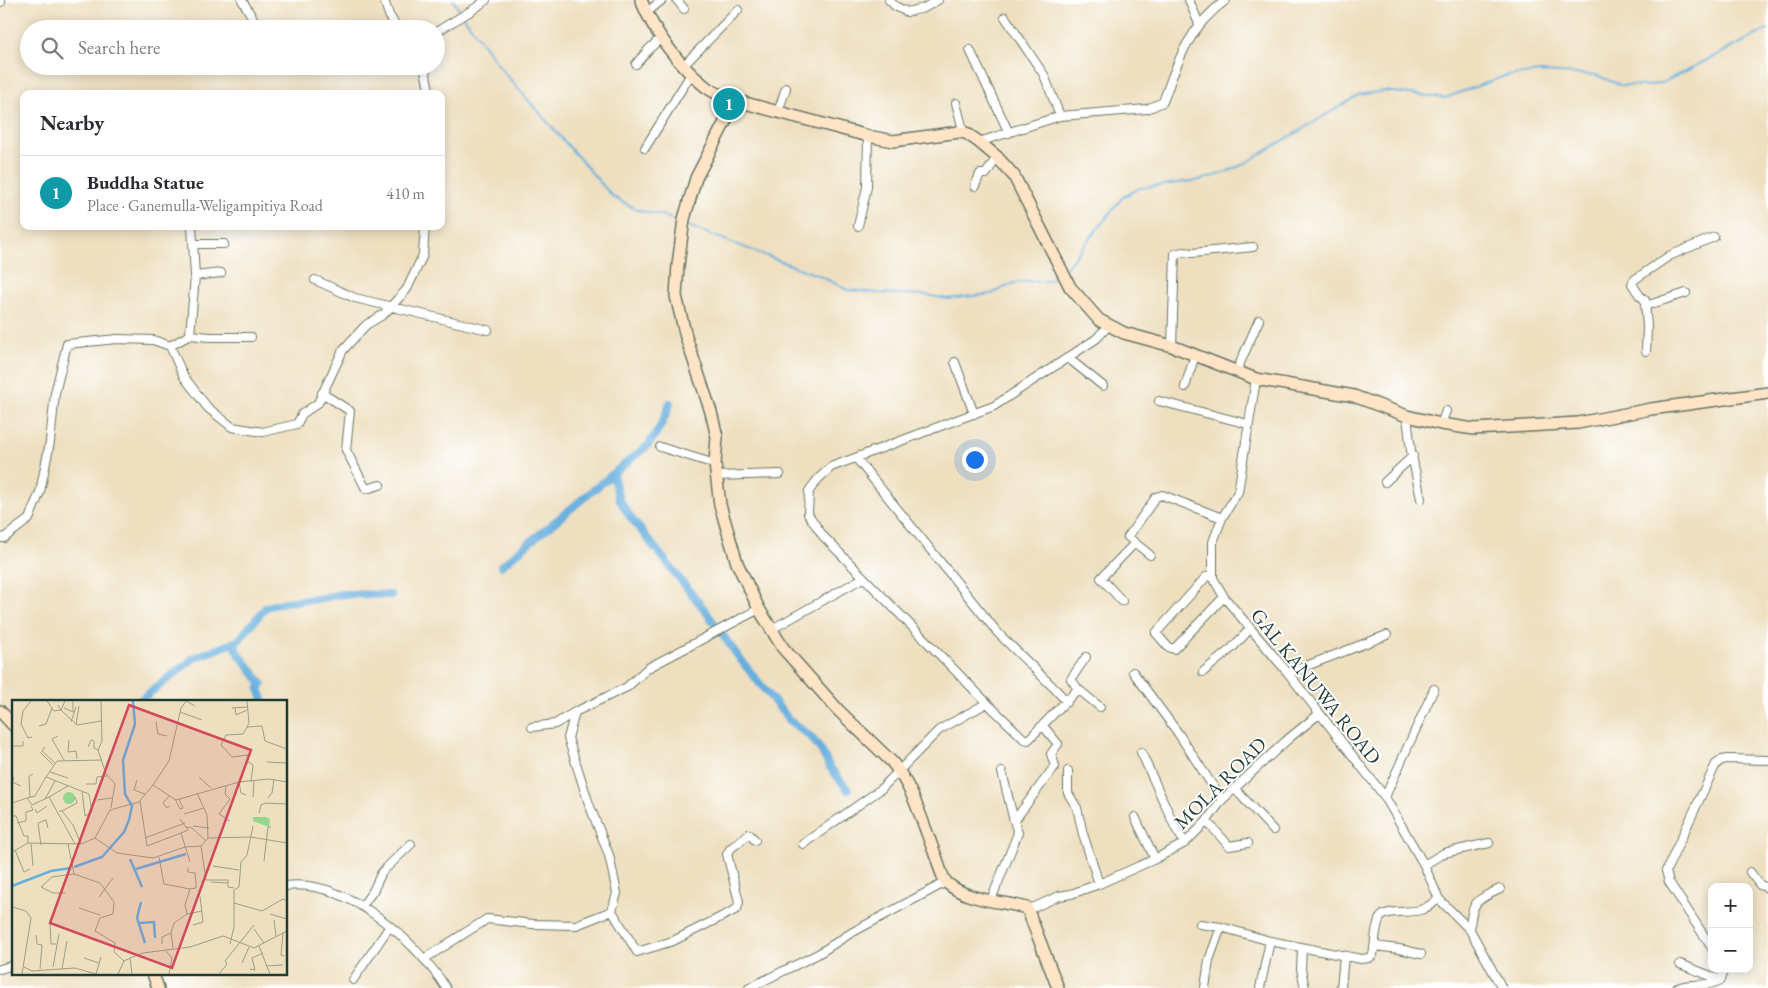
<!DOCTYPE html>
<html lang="en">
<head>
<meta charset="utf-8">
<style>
  body { margin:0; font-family:"EB Garamond",serif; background:#f7f7f7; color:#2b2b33 }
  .controls { position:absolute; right:15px; bottom:15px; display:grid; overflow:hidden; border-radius:10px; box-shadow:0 2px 12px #0003 }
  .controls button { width:45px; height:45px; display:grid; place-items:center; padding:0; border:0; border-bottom:1px solid #e1e1e2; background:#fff; color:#2b2b33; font:25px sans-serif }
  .you { position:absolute; left:974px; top:459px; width:18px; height:18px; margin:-12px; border:4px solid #fff; border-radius:50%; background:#1a73e8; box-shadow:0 0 0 8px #1a73e833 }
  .badge { display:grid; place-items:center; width:32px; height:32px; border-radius:50%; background:#b45309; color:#fff; font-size:16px; font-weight:700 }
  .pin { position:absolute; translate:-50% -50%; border:2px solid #fff; box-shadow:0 1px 5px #0006 }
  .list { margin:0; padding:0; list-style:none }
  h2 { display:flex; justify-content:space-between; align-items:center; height:65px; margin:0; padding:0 20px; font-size:21px }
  h2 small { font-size:16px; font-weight:400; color:#7c7c81 }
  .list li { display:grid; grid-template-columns:32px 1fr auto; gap:15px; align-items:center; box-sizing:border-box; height:75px; padding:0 20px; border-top:1px solid #e1e1e2 }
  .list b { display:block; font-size:19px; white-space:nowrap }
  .list p { margin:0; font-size:16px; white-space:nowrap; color:#7c7c81 }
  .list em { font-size:16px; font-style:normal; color:#7c7c81 }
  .icon { flex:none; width:28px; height:28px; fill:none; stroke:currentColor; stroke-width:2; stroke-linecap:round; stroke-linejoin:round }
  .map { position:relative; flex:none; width:1768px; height:988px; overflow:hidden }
  .search { position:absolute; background:#fff; box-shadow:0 2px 12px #0003; left:20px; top:20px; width:425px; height:55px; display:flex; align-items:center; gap:12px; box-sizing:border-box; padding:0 18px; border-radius:28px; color:#7c7c81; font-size:19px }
  .panel { position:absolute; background:#fff; box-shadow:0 2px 12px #0003; left:20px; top:90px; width:425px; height:140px; border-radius:10px }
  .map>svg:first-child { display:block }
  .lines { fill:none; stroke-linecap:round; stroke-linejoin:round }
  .stream { stroke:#67afde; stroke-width:2 }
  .canal { stroke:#67afde; stroke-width:8 }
  .street-casing { stroke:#677665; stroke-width:10 }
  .secondary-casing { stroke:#677665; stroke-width:14 }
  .street { stroke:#fff; stroke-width:8 }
  .secondary { stroke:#ffe4c6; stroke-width:11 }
  .labels { text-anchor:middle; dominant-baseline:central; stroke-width:4; stroke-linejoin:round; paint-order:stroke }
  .street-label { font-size:20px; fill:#1f3d34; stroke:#fff }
  .inset-river { fill:none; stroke:#67afde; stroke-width:2.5 }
  .inset-road { fill:none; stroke:#9b9e87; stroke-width:1 }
  .view { fill:#d1495b; fill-opacity:0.15; stroke:#d1495b; stroke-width:2.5 }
  .inset-edge { fill:none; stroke:#1f3d34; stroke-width:2.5 }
</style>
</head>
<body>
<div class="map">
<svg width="1768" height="988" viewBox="0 0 1768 988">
  <rect width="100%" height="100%" fill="#fff"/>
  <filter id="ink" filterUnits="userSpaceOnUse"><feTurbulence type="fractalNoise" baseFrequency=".02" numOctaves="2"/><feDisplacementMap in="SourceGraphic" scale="10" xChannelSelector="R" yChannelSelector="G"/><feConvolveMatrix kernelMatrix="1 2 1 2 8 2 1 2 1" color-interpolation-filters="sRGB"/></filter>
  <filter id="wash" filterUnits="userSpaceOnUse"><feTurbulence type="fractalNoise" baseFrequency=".0096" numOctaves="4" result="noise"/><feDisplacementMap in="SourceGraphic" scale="20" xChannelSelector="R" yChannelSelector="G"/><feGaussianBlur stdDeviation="1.12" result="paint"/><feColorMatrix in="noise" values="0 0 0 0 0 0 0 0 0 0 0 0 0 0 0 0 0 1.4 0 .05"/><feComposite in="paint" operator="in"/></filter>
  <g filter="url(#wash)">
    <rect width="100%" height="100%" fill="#eedfbf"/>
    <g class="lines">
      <!-- stream -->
      <path class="stream" d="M453,0L461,13
        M464,17L501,69L613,197L638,210L664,216L679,222
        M688,226L822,277L848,290L878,293L926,295L947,299L991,294L1014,283L1029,281L1042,282L1052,279L1058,274
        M1066,268L1123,197L1140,188L1200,180L1224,173L1246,163L1359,95L1384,91L1445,98L1505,76L1541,72L1596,75L1620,85L1647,86L1664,82L1768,29"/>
      <!-- canal -->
      <path class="canal" d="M613,474L619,499L631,518L704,609L740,659L790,721L811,737L821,750L829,766L848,790
        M501,566L648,445C658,432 665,419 670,403
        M235,642L236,650L262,684L259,689L264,702
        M138,702L194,658L238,641L266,607L285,602L318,599L341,594L391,595"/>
    </g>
  </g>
  <g filter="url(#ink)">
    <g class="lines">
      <!-- street casing -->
      <g class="street-casing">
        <path id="street" d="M242,0L258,27
          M384,0L389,15L398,29
          M677,0L684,9
          M889,0L895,6L907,12L924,8L938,0
          M1189,0L1199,24
          M0,2H1
          M646,13L662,0
          M1005,17L1044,75L1060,116
          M436,32L474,9L486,0
          M970,50L1009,133
          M636,64L649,49L661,38
          M684,65L738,10
          M424,66L430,94
          M956,103L962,126L959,132
          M778,112L786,88
          M979,142L1060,116L1147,109L1163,102C1178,60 1188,28 1226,0
          M645,148L691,74
          M975,186L980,174H986L997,157
          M858,226L867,187L868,136
          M194,244H224
          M195,276L221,273
          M315,280L355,298L488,330
          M1645,306L1686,293
          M190,335L195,276L192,226
          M170,346L190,335L210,337H251
          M1172,346L1175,254L1183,252L1193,253L1253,247
          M1646,351L1647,327L1645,300L1640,296L1632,284L1634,280L1669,256L1714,237
          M1068,358L1103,386
          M955,362L974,414
          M1236,372L1259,320
          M1256,379L1238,492L1222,518L1213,542V578L1224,597L1288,673L1385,797L1424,865L1439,899L1470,930L1502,988
          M1185,387L1195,355
          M322,393L350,411L346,450L366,489L380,485
          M1159,401L1248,424
          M1407,416L1411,451L1421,499
          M1441,424L1446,411
          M660,447L715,464
          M856,458L998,633L1056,690L1067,702
          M716,476L780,474
          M1385,482L1413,456
          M0,538H4L29,519L40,492L50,442L55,393L67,344L117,339L153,340L170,346L184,377L208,408L232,427L263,432L297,424L302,414L318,403L343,350L366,325L384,314L407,289L423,255L425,226
          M1150,555L1128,537L1156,497L1162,495L1222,518
          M1213,573L1206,577L1156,633L1168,647L1174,649L1224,597
          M1122,601L1101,578L1135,543
          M772,629L863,578
          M1133,672L1178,733L1222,800
          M1203,672L1232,648L1250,629
          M1288,673L1387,635
          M1078,689L1100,707
          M987,703L1024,739L1028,740L1078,689L1071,679L1086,657
          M532,727L555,724L575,712
          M1141,752L1176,829L1185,843
          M1068,771V793L1077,808L1083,834L1099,884
          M1002,772L1014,821
          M1235,789L1273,830
          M1385,797L1434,689
          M1135,817L1155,859
          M1206,822L1213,828L1229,846L1248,843
          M803,844L881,789L939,730L987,703L823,536L808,514L809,491L818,479L831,467L994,406L1096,339L1109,325
          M1424,865L1444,853L1489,843
          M1750,872L1760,885L1768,888
          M286,886C346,878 416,941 446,988
          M991,900L1018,833L1014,821L1055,766L1051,754L1058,744L1043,726
          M362,906L373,891L382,872L411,844
          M1027,908L1035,907L1059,896L1071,894L1099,884L1155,859L1185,843L1206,822L1222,800L1288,739L1319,714
          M612,911L637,952L673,941L737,909L739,902L727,854L730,849L749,834L755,840
          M1200,924L1221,927
          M1470,930C1471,902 1476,900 1500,889
          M1375,946L1399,949L1421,954
          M1302,948L1301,969L1305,988
          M1712,948L1669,882L1666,871L1716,764L1722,760L1727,759L1768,760
          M424,959L487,919L533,924L576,925L612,911L617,893L609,855L589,804L568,738L575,712L627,687L648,668L759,609
          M1680,964L1721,980
          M0,969L14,965
          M353,980L390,926
          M749,988L818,954L851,933L946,882
          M1205,988L1209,960L1221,927L1270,941L1361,959L1369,958L1373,955C1375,944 1375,930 1379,920C1384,907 1410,915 1423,909C1428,907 1434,902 1439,899
          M1260,988L1270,941
          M1341,988L1344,956
          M1677,988C1692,982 1707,988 1721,980L1723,974L1721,969"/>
      </g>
      <!-- secondary casing -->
      <g class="secondary-casing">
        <path id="secondary" d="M641,0C654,32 678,65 706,87C713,92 722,96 730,99L726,120L696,178L684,219L678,265L676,296L686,337L711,412L717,437L715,464L720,505L737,563L759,609L783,648L838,710L892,762C915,790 923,826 937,859C939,866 942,878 947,883C967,901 1002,901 1027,908L1058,988
          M730,99L868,136L893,141L959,132L966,133L979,142L997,157L1014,176L1070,287L1099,320L1124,333L1172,346L1256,379L1354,396L1407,416L1441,424L1474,429L1578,423L1651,409L1768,393
          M0,711L14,726
          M153,974L158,988"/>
      </g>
      <!-- street -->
      <use href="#street" class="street"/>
      <!-- secondary -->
      <use href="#secondary" class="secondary"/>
    </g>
  </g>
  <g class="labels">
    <!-- street labels -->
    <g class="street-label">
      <text transform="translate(1316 686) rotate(51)">GAL KANUWA ROAD</text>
      <text transform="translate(1220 783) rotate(-45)">MOLA ROAD</text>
    </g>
  </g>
  <!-- overview -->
  <g transform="translate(12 700)">
    <rect width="275" height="275" fill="#eedfbf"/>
    <path d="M51 98a6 6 0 1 1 12 0a6 6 0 1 1-12 0ZM241,117H254L258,119L257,127L241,121Z" fill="#94d68e"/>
    <path class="inset-river" d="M118,159L130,187M62,167L90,157L112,132L117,120L120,106L113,94L111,60L123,24L121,1M124,169L174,154M0,186L39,171L59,168M129,202L125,218L133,243M128,223L142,222L143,238"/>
    <path class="inset-road" d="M19,1L11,11L9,24L16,38L20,37M35,1L42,11L49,10L65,25L89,21M89,1L90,41L86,50L94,74L103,84L99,108M235,1L237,23L233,31L231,34L214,35L209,45L220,57L236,55L235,61L241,65L239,82M46,5L49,10L53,1M52,8L61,12V1M220,8L235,7M223,8L224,15L235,10M168,12L190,20M59,22L64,7M144,22L146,34L155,36M64,24L67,6M27,26L34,24L40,8M235,27L250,26L253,41L275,49M46,36L40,39L52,60M57,40L56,52L64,51L65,59M0,46H11V41M33,47L30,51L43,63M76,47L79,40L82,41V48L86,50M28,52L41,65M255,62L275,63M38,72L56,78M2,77L0,82L9,86M34,77L45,61L90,60M187,77L199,88M125,80L122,90L133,94M227,82L229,93L234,95M74,84H84L85,77L95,76M141,85L164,100L227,82L257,79L275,82M214,86L213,94L218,99L207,114L218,121M185,93L195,115L196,138M157,96L151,103L155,108L158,106M37,97L56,86M241,97L242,81M15,98L23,96L34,77L77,94L80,112L73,116L70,91M18,98L17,76L21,74M256,98L260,93L262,79M33,99L43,81M163,99L168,109L171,108L167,99M85,100L100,98M128,101L135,146L169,133L178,162M0,103L15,98L20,105L37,97L63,144M23,109L25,113L35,106M47,111H50L61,125L69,144M50,111L65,103L63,97M247,113L249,105L254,103L275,104M172,114L192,108M0,116H4L12,136H16V143M168,119L176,130L169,133M5,123L14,121V112L21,110L19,106M181,126L197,128M174,127L180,128L194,141M83,138L98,110L127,102L141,85L157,61L169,8L174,1L183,6M133,138L173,123M19,143L21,166M56,144L62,174L88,183L102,202L101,214L88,218L83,231L103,243L102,252L112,261M29,145L26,123L34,120L36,128M189,146L194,180H216V187L222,188M3,150L12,172L18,169M0,152L16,143L69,144L83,138L105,153L141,158L173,147L189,146L196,138L239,137L275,143M147,157L152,184L178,189L173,205L175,214M252,161L256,127H259M201,166L227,170M176,168V172L183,173L184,183V188L178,189M199,182L216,183M53,193H41L29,187L40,177L62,174M87,197L101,178M222,203L250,211L271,199L275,201M0,207L14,211L19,218L10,274M67,208L88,215M258,214L275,219M262,220L264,236M38,223L39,244H44M181,225L191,222L188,196M242,229L252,243M271,233L269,255L272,256M24,235L25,244L30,245L28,269M150,244V237L159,233M218,244L222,227V190L227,187L229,162L235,155L241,126M247,246L258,274M161,248L159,233L162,223L175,214L190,211M154,251L160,258L157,274M72,258L87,263M230,263L237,247M254,266L271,265M12,267L20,271L63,268L84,274M41,267L47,234M50,269L55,241M238,269L243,270L240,258L251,253M84,274L89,257M106,274L112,261L118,258M120,274L118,258L131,253L178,247L211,236L242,248L275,231M207,274L215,264L213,261L242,225"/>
    <path class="view" d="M117,5L239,50L160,268L38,223Z"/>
    <rect width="275" height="275" class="inset-edge"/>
  </g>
</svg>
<div class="controls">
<button>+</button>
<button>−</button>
</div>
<div class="you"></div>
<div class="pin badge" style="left:729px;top:104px;background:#0f9aa8">1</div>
<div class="search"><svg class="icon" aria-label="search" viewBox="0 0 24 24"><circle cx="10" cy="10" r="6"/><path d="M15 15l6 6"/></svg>Search here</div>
<section class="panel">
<h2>Nearby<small></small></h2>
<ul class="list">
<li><span class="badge" style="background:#0f9aa8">1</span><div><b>Buddha Statue</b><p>Place · Ganemulla-Weligampitiya Road</p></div><em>410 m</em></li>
</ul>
</section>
</div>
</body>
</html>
